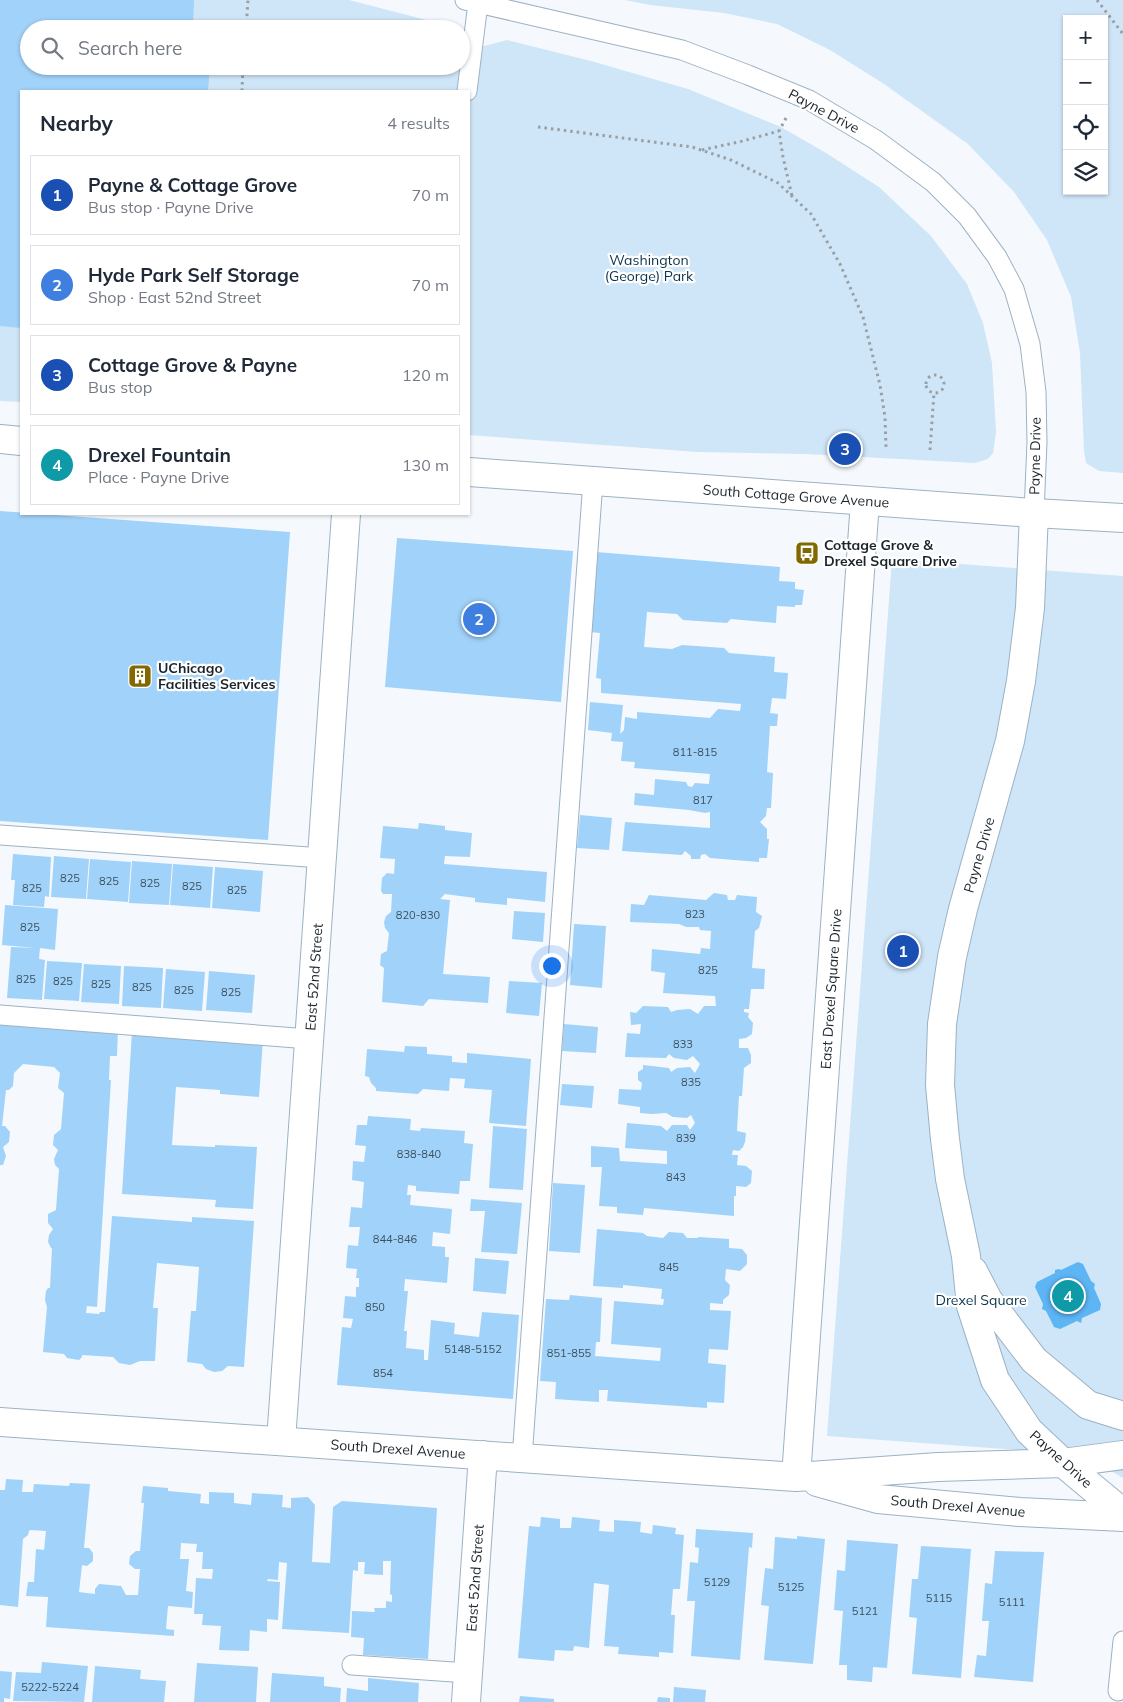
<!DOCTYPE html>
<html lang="en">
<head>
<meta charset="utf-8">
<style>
  body { margin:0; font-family:Mulish,sans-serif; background:#f2f2f3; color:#1f2937 }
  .controls { position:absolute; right:15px; top:15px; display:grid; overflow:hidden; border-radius:0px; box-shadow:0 1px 4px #0004 }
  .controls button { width:45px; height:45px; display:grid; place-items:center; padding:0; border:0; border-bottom:1px solid #e0e1e3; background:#fff; color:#1f2937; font:25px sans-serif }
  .you { position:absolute; left:551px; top:965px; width:18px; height:18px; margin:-12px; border:4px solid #fff; border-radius:50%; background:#1a73e8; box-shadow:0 0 0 8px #1a73e833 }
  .badge { display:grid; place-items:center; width:32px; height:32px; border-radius:50%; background:#b45309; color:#fff; font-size:16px; font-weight:700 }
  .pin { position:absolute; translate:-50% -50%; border:2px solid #fff; box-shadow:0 1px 5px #0006 }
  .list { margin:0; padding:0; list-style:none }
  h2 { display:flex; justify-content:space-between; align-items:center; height:65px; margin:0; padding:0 20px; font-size:21px }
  h2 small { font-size:16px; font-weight:400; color:#747a83 }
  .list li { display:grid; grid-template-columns:32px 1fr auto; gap:15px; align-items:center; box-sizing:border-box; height:80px; margin:0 10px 10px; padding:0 10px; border:1px solid #e0e1e3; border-radius:0px }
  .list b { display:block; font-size:19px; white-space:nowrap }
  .list p { margin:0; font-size:16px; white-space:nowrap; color:#747a83 }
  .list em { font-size:16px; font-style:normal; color:#747a83 }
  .icon { flex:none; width:28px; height:28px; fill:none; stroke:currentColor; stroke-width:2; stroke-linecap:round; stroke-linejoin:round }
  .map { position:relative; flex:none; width:1123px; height:1702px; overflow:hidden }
  .search { position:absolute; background:#fff; box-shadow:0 1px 4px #0004; left:20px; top:20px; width:450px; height:55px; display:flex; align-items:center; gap:12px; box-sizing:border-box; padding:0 18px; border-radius:28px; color:#747a83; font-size:19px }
  .panel { position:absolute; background:#fff; box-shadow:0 1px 4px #0004; left:20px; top:90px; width:450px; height:425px; border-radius:0px }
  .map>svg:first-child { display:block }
  .green { fill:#cfe5f8; fill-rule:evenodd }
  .water { fill:#5db5f4 }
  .building { fill:#a1d2f9 }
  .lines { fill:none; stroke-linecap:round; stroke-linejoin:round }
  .service-casing { stroke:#9cb2c3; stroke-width:21 }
  .minor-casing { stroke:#9cb2c3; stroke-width:30 }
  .secondary-casing { stroke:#9cb2c3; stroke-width:30 }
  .path { stroke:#99a0a4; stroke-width:3; stroke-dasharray:2.5 4; stroke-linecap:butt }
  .service { stroke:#fff; stroke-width:19 }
  .minor { stroke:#fff; stroke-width:28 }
  .secondary { stroke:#fff; stroke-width:28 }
  .labels { text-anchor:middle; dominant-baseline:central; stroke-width:4.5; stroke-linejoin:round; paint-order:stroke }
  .number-label { font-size:11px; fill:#3c505e }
  .street-label { font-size:14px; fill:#1b242a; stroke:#fff }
  .park-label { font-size:14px; fill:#0c334c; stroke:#fff }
  .poi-label { font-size:14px; font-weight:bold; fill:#1b242a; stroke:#fff; text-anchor:start }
</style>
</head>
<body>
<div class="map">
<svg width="1123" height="1702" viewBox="0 0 1123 1702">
  <rect width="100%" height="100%" fill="#f5f9fd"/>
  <!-- green -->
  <path class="green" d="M0,0H349L442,24L447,29H29V66H461V40L465,43L484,46L507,40L591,61L688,89L781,127L826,153L879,187L931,236L967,284L983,323L992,363L996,432L993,453L988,459L975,463L805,454L698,452L469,435V91H21V402L0,401Z
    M625,0H1123V473L1099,471L1086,463L1084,451L1080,353L1071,297L1047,240L1014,192L968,144L884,84L830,50L777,24L724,13L650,5ZM1067,19H1104V191H1067Z
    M892,559L1123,576V1478L1084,1455L827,1436Z"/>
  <!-- water -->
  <path class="water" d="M1078,1262L1083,1264L1091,1281L1095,1284L1094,1288L1101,1304L1100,1310L1082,1318L1081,1323L1077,1321L1060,1329L1054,1327L1046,1311L1042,1309L1043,1304L1035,1287L1037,1282L1055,1273V1270L1059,1269L1061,1270Z"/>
  <!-- building -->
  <path class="building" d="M0,0H194L193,29H29V66H210L208,91H21V328L0,326Z
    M0,511L290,532L268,840L0,821Z
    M397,538L573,551L561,702L385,687Z
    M596,552L780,567L779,581L795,582V589L804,590L802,605H795V607L777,606L776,623L731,619L727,623L683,620L677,614L647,612L644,647L672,649L682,645L724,648L729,653L775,657L774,672L788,673L786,699L772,698L770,713L778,714L777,726H770L767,772L773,773L771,808H767L766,816L760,822L767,829V839H769L767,858H759V862L710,858L705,854L701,855L700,859H691V856L685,851L682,855L622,851L625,822L710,828V812L705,813L689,810L634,805L635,793L654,795L655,779L686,782L688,786L692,787L695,783L709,784L710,774L634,768L635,762L621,761L623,742L611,741L612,733L588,730L590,702L623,705L620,734L624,730L625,717L637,719V712L710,718L718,709L740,711L741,704L601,693V679L596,678L600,633L590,632Z
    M580,815L612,818L609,850L577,848Z
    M419,823L445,826V830L472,833L470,857L445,856L444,864L547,872L545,902L507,898V905L475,902V898L445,894L440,899L450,900L443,974L490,977L488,1003L429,999L423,1006L382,1002L384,968L380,965L381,954L387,951L389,933L385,928L384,922L386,916L391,912L392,894H383L381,891L382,878L387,873L394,874L395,859L380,858L383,826L418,829Z
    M13,854L51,857L49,897L45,896L44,907L13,905L15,880H11Z
    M54,856L89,859L86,899L51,897Z
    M90,859L131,862L128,902L87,899Z
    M132,861L172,864L169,905L129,903Z
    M173,864L213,867L210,908L170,905Z
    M215,867L263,871L260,912L212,908Z
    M714,893L727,895L728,900H735L737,895L757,897L756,912L762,916L759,928L755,931L752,968L765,969L764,989H751L749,1009H744V1012L749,1013L748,1017L753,1023L752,1034L746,1038L739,1039V1048H748L751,1055V1063L744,1068L742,1096H739L737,1131L746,1133L745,1142L743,1147L739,1151L733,1150L732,1155H738L737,1165L746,1166L752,1171L751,1183L746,1187L736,1186V1196H734V1216L644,1208L643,1215L617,1213V1207L599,1206L602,1167H591V1146L619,1148L620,1161L667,1164V1151L625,1148L627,1123L661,1126L667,1131L672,1125H687L690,1130L695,1123L691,1115L687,1118L673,1117L666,1113L652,1114L640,1113V1107L618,1104L619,1089L641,1090L642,1083L638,1080V1072L643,1069V1065L669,1068L671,1072L677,1068L690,1067L695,1073L700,1064L693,1056L687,1060L674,1058L669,1054L666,1058L625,1057L627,1033L640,1034L641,1024L631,1025L630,1012L636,1013L643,1006L668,1007L671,1012L677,1010L690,1009L698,1014L704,1006H716L715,996L663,993L665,973L651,971L652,949L700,954L701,948L710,949L711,931L700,930L699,927H686L679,924L630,922L631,904L644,905L649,895L706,900Z
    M5,905L58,909L55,950L40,948L39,959L45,960L42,1000L7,998L11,947L36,948L2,945Z
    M514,911L545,913L543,942L512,939Z
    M574,924L606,926L602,988L570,985Z
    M47,961L82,963L79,1001L44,999Z
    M84,964L121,966L119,1004L81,1002Z
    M124,966L163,968L161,1008L122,1006Z
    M166,969L205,972L202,1011L163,1008Z
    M209,971L255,975L252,1013L206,1010Z
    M509,981L542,983L539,1016L506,1013Z
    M0,1021L118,1029L117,1056H110L109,1080H111L97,1307L87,1306L86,1313L99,1314L100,1312H105L112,1216L192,1222V1217L254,1221L244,1367L228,1366L222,1371L214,1372L206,1369L202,1364L187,1362L191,1311H196L199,1267L157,1263L153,1308H158L155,1361H140L130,1365L119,1363L113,1357L82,1355V1357L79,1360L67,1358L64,1354L43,1352L47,1307L45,1300L46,1291L48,1288H50L52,1248H51L48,1242L49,1235L53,1229L48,1223V1214L56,1210L59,1169L55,1165L54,1159L58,1150L53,1145L54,1135L61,1129L64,1093L58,1088L60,1073L54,1067L23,1064L14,1073L13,1086L9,1090H6L2,1126H5L10,1132L9,1142L3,1147L6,1156L3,1165H0Z
    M564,1024L598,1027L596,1053L562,1051Z
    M132,1031L263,1039L259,1097L220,1094V1090L176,1087L172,1145L215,1147V1145L257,1147L253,1209L215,1207L216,1200L122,1194Z
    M405,1046L427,1047V1054L452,1056V1062L467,1063V1053L531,1059L526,1126L489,1123L492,1090L464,1088L465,1079L450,1078L449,1091L423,1089L418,1094L376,1091V1088L371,1083L369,1077L365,1076L367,1049L404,1052Z
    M562,1084L594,1086L592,1108L560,1105Z
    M368,1116L411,1119L410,1130L420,1131L421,1128L465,1131L464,1143L473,1144L470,1181H460L459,1194L416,1191V1186L408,1185L407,1195H411L410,1205L452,1209L450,1234L433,1232L432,1246L445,1247V1257H449L447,1283L405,1279L404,1291H408L404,1331H407L406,1348L424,1350V1360H428L431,1320L455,1323L454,1334L479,1337L482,1312L519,1315L513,1399L337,1385L342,1327L351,1328L353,1319L343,1318L345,1296L356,1297V1287H359V1278H356L357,1269L346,1268L348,1245L358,1246L360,1227H349L351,1207L362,1208L364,1182L352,1180L353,1161L364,1162L366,1146L355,1145L357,1125H367Z
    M493,1126L527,1129L523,1190L489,1188Z
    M553,1183L585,1185L580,1253L549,1251Z
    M471,1199L522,1203L517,1254L481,1252L485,1211H470Z
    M597,1229L643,1233L647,1236L663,1238L669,1232L683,1233L687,1238H697L699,1237L729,1239V1248L742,1249L747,1255V1264L740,1271L726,1269L725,1280L730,1285L729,1295L723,1300V1304L710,1303V1310L731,1311L728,1350L709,1349L708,1363L726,1365L724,1403L707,1402V1408L607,1401L608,1390H599V1402L555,1399L556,1382L540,1381L546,1299L569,1300L570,1295L602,1298L600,1342H596L595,1356L660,1361L661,1348L611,1344L614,1301L663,1305L664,1299H661L662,1289L623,1285V1288L593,1286Z
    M475,1258L509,1261L506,1294L473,1291Z
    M6,1479L23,1480L22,1492H33L34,1484L69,1486L70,1483L90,1484L84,1548H89L93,1553V1561L87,1566L82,1565L79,1592L95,1594V1589L99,1584L121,1586L126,1595H138L140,1569H135L129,1564L130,1556L136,1551H140L144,1503H141L143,1486L168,1488V1491L201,1494L200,1503L209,1504V1492L234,1493V1503L251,1505L252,1493L283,1495L282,1507L291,1508V1498L308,1497L315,1505L312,1562L330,1563L333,1507L342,1501L437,1508L428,1659L363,1655L364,1638L351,1637L352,1611L375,1612L374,1608H386V1601L392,1602V1595L390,1594L391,1561H383V1575L364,1574L365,1562H358V1571L353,1570L349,1633L282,1629L287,1563L279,1562L278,1580L268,1579L267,1581L280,1582L278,1620L267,1619V1632L250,1630L249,1651L219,1650L221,1626L202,1625L203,1614H194L196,1578L212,1579L213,1569H202L203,1552H196L197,1544L181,1543L180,1559H189L186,1591L193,1592L192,1608L168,1606L166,1629L174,1630V1636L46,1627L48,1597L26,1596L28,1582H34L36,1549L44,1550L46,1531L30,1530L29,1531L28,1535L23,1539L18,1607L0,1605V1490H5Z
    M541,1517L560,1519V1528H571L572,1517L600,1520L599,1531L614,1532V1520L641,1522L640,1532L652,1534L653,1525L676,1528L675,1534L684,1535L680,1589H673L671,1615H675L673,1653L659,1652V1657L618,1654L619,1647L604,1646L609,1585L594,1583L589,1648L574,1646L573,1651L555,1650L554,1661L518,1658L529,1526L540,1527Z
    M696,1529L753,1533L752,1548L749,1547L740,1660L691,1656L695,1601H687L690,1562L698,1563L699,1548L695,1547Z
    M797,1536L825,1539L813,1664L764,1660L769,1606L761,1605L765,1568L773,1569L775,1537L797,1539Z
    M847,1540L898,1544L887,1668L873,1667L872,1682L847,1680V1665H839L843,1611L834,1610L837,1570L845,1571Z
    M921,1546L971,1549L961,1678L912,1674L917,1618L909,1617L912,1579H918Z
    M995,1551L1044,1552L1033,1682L974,1677L977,1655L986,1656L989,1621H982L985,1583L992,1584Z
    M42,1662L88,1666L84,1702L13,1701L16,1672L41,1673Z
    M197,1663L258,1667L256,1702H194Z
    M95,1666L141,1670L140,1679L166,1681L164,1702H92Z
    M0,1671L12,1672L10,1699L4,1698V1702H0Z
    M272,1673L324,1677V1686L341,1688L340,1702H270Z
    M368,1678L419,1683L418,1702H346L347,1688L368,1691Z
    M674,1687L706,1690L705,1702H673Z
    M520,1696L554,1699V1702H519Z
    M658,1697L670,1698V1702H657Z"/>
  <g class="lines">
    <!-- service casing -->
    <g class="service-casing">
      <path id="service" d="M465,0L682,50L748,75L809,100L876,140L933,182L967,216L997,257L1014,289L1030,344L1036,392L1037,442L1034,513
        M467,91L478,3
        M0,835L322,858
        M0,1015L309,1039
        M522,1458L593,481
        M352,1665L468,1673
        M1118,1691L1123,1641"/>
    </g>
    <!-- minor casing -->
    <g class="minor-casing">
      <path id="minor" d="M1034,513L1030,608L1021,681L1010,741L963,909L952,957L942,1024L940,1085L945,1139L950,1179L966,1256L971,1306L995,1380L1029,1431L1063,1463L1123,1513
        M973,1271L988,1300L1034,1360L1088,1405L1123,1416
        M0,1422L796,1477L938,1467L1063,1463L1123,1455
        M281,1441L346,514
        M796,1477L865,501
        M817,1482L878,1499L1020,1512L1123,1517
        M466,1702L483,1455"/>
    </g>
    <!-- secondary casing -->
    <g class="secondary-casing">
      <path id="secondary" d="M0,439L21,441
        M469,472L1034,513L1123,518"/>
    </g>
    <!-- path -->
    <path class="path" d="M1097,0L1123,34
      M246,29L248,0
      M242,91L243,66
      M786,118L779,131L783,157L792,196
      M538,127L692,147L731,160L778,183L811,214L840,264L863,317L880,385L885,417L886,448
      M702,150L743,141L779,131
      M926 384a9 9 0 1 1 18 0a9 9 0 1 1-18 0Z
      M930,450L934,393"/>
    <!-- service -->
    <use href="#service" class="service"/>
    <!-- minor -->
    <use href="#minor" class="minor"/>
    <!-- secondary -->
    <use href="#secondary" class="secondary"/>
  </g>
  <!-- icons -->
  <defs>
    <g id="bus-square" transform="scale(1.25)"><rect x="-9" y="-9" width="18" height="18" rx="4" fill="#816800" stroke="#fff"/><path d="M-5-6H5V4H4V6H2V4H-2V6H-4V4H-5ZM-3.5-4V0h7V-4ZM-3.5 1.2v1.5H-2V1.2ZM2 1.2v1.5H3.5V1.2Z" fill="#fff"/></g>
    <g id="building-square" transform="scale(1.25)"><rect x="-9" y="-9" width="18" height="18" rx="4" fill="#816800" stroke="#fff"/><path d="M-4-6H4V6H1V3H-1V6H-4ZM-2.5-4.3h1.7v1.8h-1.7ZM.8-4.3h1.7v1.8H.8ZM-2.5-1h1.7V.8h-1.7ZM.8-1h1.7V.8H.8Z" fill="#fff"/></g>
  </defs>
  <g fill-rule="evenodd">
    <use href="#bus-square" x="807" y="553"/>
    <use href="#building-square" x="140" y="676"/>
  </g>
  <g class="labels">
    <!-- number labels -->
    <g class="number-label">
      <text x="695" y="752">811-815</text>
      <text x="703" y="800">817</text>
      <text x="70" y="878">825</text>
      <text x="109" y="881">825</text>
      <text x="150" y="883">825</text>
      <text x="192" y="886">825</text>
      <text x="32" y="888">825</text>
      <text x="237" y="890">825</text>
      <text x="695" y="914">823</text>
      <text x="418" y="915">820-830</text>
      <text x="30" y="927">825</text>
      <text x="708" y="970">825</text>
      <text x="26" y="979">825</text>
      <text x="63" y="981">825</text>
      <text x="101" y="984">825</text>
      <text x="142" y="987">825</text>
      <text x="184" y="990">825</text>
      <text x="231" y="992">825</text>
      <text x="683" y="1044">833</text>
      <text x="691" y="1082">835</text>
      <text x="686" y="1138">839</text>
      <text x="419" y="1154">838-840</text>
      <text x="676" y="1177">843</text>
      <text x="395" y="1239">844-846</text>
      <text x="669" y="1267">845</text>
      <text x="375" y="1307">850</text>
      <text x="473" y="1349">5148-5152</text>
      <text x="569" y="1353">851-855</text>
      <text x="383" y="1373">854</text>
      <text x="717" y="1582">5129</text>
      <text x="791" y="1587">5125</text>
      <text x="939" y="1598">5115</text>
      <text x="1012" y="1602">5111</text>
      <text x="865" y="1611">5121</text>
      <text x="50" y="1687">5222-5224</text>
    </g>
    <!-- street labels -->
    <g class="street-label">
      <text transform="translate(824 111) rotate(28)">Payne Drive</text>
      <text transform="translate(1035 456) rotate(-89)">Payne Drive</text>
      <text transform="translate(796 496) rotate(4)">South Cottage Grove Avenue</text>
      <text transform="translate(979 855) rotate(-74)">Payne Drive</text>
      <text transform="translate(314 977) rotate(-86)">East 52nd Street</text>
      <text transform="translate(831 989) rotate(-86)">East Drexel Square Drive</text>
      <text transform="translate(398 1449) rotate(4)">South Drexel Avenue</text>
      <text transform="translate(1061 1459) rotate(42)">Payne Drive</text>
      <text transform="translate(958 1506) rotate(5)">South Drexel Avenue</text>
      <text transform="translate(475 1578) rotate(-86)">East 52nd Street</text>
    </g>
    <!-- park labels -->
    <g class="park-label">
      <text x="649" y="260">Washington<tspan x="649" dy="16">(George) Park</tspan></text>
      <text x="981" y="1300">Drexel Square</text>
    </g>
    <!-- poi labels -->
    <g class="poi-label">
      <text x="824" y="545">Cottage Grove &amp;<tspan x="824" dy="16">Drexel Square Drive</tspan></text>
      <text x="158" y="668">UChicago<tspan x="158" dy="16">Facilities Services</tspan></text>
    </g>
  </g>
</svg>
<div class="controls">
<button>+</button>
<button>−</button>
<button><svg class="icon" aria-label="locate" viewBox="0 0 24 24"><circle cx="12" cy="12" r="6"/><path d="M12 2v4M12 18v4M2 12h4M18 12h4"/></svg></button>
<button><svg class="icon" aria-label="layers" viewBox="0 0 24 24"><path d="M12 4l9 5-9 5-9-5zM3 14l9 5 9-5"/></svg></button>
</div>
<div class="you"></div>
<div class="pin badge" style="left:903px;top:951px;background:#1a4fb4">1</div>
<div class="pin badge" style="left:479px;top:619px;background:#3f7fe0">2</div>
<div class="pin badge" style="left:845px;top:449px;background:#1a4fb4">3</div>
<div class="pin badge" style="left:1068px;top:1296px;background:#0f9aa8">4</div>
<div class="search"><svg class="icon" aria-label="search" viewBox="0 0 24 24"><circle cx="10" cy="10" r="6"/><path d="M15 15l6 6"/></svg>Search here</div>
<section class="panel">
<h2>Nearby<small>4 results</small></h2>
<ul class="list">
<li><span class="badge" style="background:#1a4fb4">1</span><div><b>Payne &amp; Cottage Grove</b><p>Bus stop · Payne Drive</p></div><em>70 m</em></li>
<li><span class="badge" style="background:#3f7fe0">2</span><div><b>Hyde Park Self Storage</b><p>Shop · East 52nd Street</p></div><em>70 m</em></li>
<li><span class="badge" style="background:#1a4fb4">3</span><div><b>Cottage Grove &amp; Payne</b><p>Bus stop</p></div><em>120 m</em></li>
<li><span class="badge" style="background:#0f9aa8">4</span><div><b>Drexel Fountain</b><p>Place · Payne Drive</p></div><em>130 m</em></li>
</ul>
</section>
</div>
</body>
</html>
